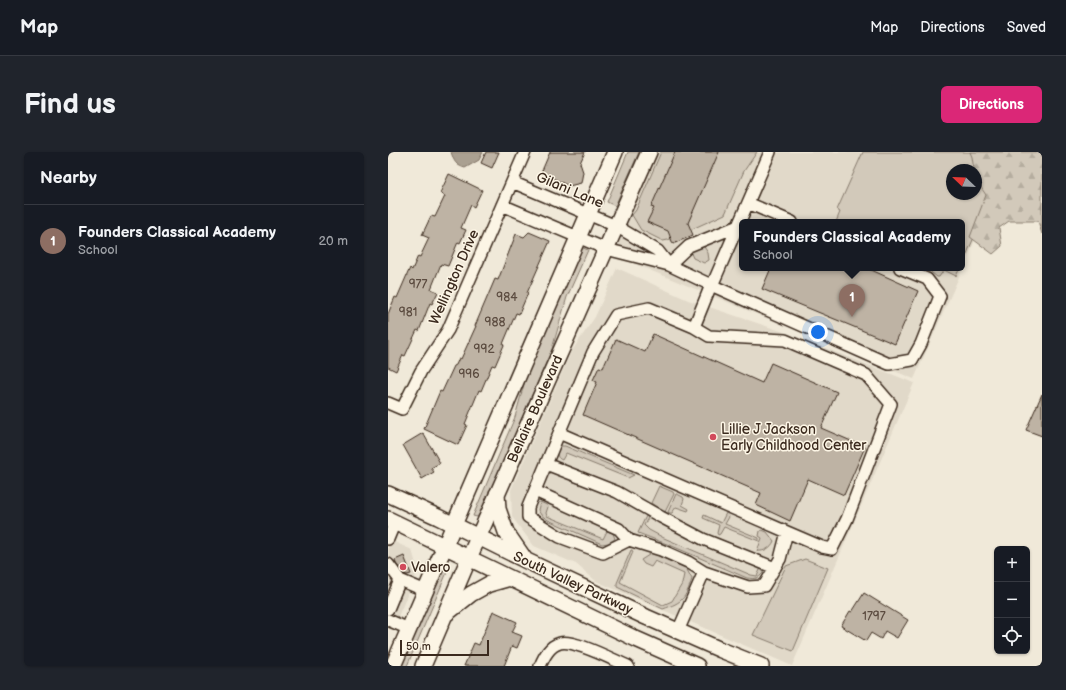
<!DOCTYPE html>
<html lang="en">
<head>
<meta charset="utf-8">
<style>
  body { margin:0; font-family:"Balsamiq Sans",sans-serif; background:#20242c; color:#f1f3f6 }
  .controls { position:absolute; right:12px; bottom:12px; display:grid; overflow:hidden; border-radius:6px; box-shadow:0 1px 3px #0004 }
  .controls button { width:36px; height:36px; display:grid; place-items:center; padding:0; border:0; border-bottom:1px solid #363941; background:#171b24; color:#f1f3f6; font:20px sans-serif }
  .compass { position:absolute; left:558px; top:12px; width:36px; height:36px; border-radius:50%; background:#171b24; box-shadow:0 1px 3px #0004; rotate:293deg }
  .scale { position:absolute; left:12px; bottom:10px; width:89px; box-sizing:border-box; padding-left:4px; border:2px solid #3b2a1e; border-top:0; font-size:11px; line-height:14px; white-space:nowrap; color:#3b2a1e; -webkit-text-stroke:3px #fcf5e5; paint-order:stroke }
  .you { position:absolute; left:430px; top:180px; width:14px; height:14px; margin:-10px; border:3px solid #fff; border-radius:50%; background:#1a73e8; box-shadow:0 0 0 6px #1a73e833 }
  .badge { display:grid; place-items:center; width:26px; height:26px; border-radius:50%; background:#db2777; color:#fff; font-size:13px; font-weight:700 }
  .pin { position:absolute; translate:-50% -33px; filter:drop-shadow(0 1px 2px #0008) }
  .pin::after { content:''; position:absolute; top:21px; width:14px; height:12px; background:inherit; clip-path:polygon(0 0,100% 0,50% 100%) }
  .popup { position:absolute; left:351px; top:67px; width:226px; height:52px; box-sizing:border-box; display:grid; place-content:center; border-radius:6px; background:#171b24; filter:drop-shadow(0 1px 3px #0005); font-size:13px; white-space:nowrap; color:#9ea1a6 }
  .popup b { font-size:15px; color:#f1f3f6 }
  .popup::after { content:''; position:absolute; left:50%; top:100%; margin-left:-8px; border:8px solid transparent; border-top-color:#171b24 }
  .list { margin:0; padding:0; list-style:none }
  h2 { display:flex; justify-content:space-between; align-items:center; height:52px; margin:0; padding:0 16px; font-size:17px }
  h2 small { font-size:13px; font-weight:400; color:#9ea1a6 }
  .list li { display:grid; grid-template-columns:26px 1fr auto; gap:12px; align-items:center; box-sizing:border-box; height:72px; padding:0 16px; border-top:1px solid #363941 }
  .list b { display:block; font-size:15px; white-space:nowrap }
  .list p { margin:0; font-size:13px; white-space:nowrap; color:#9ea1a6 }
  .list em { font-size:13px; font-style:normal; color:#9ea1a6 }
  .icon { flex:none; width:22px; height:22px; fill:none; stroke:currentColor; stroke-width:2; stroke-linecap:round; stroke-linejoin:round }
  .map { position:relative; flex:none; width:654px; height:514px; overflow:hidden; border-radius:6px }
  header { display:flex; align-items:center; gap:24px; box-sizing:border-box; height:56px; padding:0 20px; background:#171b24; border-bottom:1px solid #363941 }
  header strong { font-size:19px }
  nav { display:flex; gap:22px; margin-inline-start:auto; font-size:14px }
  .intro { display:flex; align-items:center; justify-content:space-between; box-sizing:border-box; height:96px; padding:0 24px }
  h1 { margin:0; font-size:28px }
  .button { padding:10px 18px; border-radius:6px; background:#db2777; color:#fff; font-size:14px; font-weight:700 }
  main { display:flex; gap:24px; padding:0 24px }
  aside { flex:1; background:#171b24; border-radius:6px; box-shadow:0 1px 3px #0004 }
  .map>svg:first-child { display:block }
  .built { fill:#e1d9c9; fill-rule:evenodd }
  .green { fill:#d2c9ba; stroke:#867a6c; fill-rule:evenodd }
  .forest { fill:url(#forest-firs); stroke:#867a6c }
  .water { fill:#aaa091; stroke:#7e7163 }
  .building { fill:#beb3a4; stroke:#3b2a1e }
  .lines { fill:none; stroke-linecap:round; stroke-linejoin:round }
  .minor-casing { stroke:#3b2a1e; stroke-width:14 }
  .major-casing { stroke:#3b2a1e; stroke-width:18 }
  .minor { stroke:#fcf5e5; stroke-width:11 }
  .major { stroke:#fcf5e5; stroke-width:15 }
  .poi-dot { fill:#d1495b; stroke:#fcf5e5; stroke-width:1.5 }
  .labels { text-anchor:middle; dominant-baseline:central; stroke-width:3; stroke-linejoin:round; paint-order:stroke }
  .number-label { font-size:12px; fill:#5c4c40 }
  .street-label { font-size:14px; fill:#3b2a1e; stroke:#fcf5e5 }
  .poi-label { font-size:14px; fill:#3b2a1e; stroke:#fcf5e5; text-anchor:start }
</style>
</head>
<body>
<header>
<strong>Map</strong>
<nav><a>Map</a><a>Directions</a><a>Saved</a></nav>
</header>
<div class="intro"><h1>Find us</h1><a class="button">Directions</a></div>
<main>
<aside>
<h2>Nearby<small></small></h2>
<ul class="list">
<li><span class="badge" style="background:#8d6e63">1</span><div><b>Founders Classical Academy</b><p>School</p></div><em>20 m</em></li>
</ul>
</aside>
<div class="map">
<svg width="654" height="514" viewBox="0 0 654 514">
  <defs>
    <pattern id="forest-firs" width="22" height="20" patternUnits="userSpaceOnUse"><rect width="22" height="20" fill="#d2c9ba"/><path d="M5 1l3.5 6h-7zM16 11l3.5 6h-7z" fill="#b5ad9f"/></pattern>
  </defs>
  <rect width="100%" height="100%" fill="#f0e9d9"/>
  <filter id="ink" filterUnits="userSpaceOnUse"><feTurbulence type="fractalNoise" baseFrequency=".025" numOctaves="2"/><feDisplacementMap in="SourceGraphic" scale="8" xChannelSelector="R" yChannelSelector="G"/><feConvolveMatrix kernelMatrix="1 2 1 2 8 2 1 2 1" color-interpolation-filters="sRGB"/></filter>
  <g filter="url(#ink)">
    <!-- built -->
    <path class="built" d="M270,0H626L526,227L225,103ZM564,18H588V42H564ZM354,70H574V116H354Z
      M229,116L300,148L399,181L526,231L404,514L208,429L188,412L146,394L124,365L123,338L183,200L207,165Z
      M0,387L24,398L30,419L4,478L0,476Z"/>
    <!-- green -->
    <path class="green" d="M240,0H251L227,54L219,50Z
      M273,0H369L356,19L337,62L280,88L275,89L253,78L244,63L248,58Z
      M475,0H621L591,74L574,113V70H448L452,60L449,58ZM564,18H588V42H564Z
      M315,93L320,101L321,108L316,111L305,106L302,99Z
      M193,95L200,98L179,145L164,197L93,360L89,365L85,364L127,265L141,214Z
      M538,116H572L568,124L556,118L551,125H549Z
      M173,294H177L246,323L240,326L178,301L174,308C169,306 169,303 169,299Z
      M271,334L285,340L286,342L277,360H276L263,351Z
      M288,342H289L295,345L296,347L294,353L301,357L300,359L288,355L284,361H281L280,360Z
      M152,350L159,353L160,355L158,361L159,364L215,387L219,379L225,381L227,387L220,391L214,392L160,368L153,363L150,358Z
      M338,361L340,362L341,365L337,372L371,386V389L336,375L332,382L330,383L329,381L331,373L315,366L316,363L333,371Z
      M258,364L260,366L256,373L261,378L276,386L363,423L369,424L373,416L375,418V421C370,427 367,427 359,426L284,394L250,381Z
      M374,378L379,380L386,389C383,396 376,400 369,399L374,386L371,384L372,379Z
      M243,398H244L245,400L232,430L275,453L284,449L294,432L296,422L267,409L263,415L256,412L253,408L264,401L298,416L304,427C297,447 295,450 275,457L229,435V431Z
      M417,407L440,416L405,499L365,483L398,414Z
      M55,416L60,418L19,514H11Z"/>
    <!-- forest -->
    <path class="forest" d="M582,0H654V82L650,69H621L611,76L614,94L605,102L582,85L598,43L588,28V18H586L584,5Z"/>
    <!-- water -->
    <path class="water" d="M63,0H95L91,8L77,16C67,13 66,9 63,0Z"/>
    <!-- building -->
    <path class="building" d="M98,0H111L104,16L93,11Z
      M162,0H197L192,11L195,20L193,31L181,34L153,21Z
      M287,0H331L300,71L305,83L285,92L280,79L259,70L266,56L263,55Z
      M61,22L94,38L86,55L83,53L73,76L78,78L72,91L70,90L60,114L53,112L43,137L50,140L44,152L42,151L31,179L29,178L17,204L15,203L8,219L0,215V162L7,145L9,146L22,116L24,118L30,104L32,105L41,86L34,83L43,64L47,65L57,44L52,41Z
      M141,80L162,89L139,141H140L131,162L128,161L115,192L116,193L107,214L104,213L93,239L91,238L77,272L79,273L70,293L36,277L52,239L54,240L66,214L68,213L71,206L73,207L88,174H87L107,127L110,128L128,82L136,85Z
      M383,116H479L530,139L507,192L374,137Z
      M265,182L374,231L383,211L449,240L433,276L477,295L456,343L420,327L402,369L368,353L373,341L195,263L209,230L205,228L211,215L215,216L228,187L257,200Z
      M654,242V284L638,278Z
      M35,281L52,311L43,316L46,320L34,327L15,293Z
      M16,404L23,422L19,423L16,422L8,412L7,408Z
      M476,441L520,468L509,486L497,479L493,487L483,481L478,489L453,474L462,459L464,460Z
      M105,459L129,470L124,480L134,484L129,496L124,494L116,514H76L86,491L91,493Z"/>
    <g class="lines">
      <!-- minor casing -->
      <g class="minor-casing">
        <path id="minor" d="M124,30L228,74L270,99L281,113
          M360,51L404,70
          M114,53L218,97L281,113L323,133L326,129L382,0
          M281,113L301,94L350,74
          M306,175L323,133L501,212L524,208L533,192L552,144L539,127L512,116
          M0,251L14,257L33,219L60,178L137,0
          M171,281L399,380L434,395L444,397L459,367L503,252L478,223L397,188L321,184L306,175L261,156L228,163L205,200L140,355V365L172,385L215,401L241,388L273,398L300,410L316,420L290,479
          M158,312L229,340L273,365L315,387L387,416
          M147,339L231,377L241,388
          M0,387L7,370
          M0,412L12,428L38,439
          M316,420L360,435L376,434L392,407L399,380
          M0,457L12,428
          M0,468L21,477
          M152,514C156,505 161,494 172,491C186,487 225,508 240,514"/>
      </g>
      <!-- major casing -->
      <g class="major-casing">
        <path id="major" d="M0,342L50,365L139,409L258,465L333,498L373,514
          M109,342L110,357L118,380L138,409
          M0,367L248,487L309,514
          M58,462L83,442L101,432L122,426
          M5,514L227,0
          M35,514L81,406L261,0"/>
      </g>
      <!-- minor -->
      <use href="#minor" class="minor"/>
      <!-- major -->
      <use href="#major" class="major"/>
    </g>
  </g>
  <!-- markers -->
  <g class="poi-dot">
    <circle cx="325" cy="285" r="4"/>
    <circle cx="15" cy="415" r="4"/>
  </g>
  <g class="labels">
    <!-- number labels -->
    <g class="number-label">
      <text x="30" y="132">977</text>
      <text x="119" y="145">984</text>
      <text x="20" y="160">981</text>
      <text x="107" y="170">988</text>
      <text x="96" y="197">992</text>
      <text x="81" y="222">996</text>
      <text x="486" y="464">1797</text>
    </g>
    <!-- street labels -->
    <g class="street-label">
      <text transform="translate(182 38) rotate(23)">Gilani Lane</text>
      <text transform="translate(66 125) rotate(-66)">Wellington Drive</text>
      <text transform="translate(147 257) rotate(-66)">Bellaire Boulevard</text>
      <text transform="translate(185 431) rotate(25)">South Valley Parkway</text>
    </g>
    <!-- poi labels -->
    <g class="poi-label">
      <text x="333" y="277">Lillie J Jackson<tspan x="333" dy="16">Early Childhood Center</tspan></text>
      <text x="23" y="415">Valero</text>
    </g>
  </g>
</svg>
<div class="controls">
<button>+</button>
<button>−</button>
<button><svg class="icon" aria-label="locate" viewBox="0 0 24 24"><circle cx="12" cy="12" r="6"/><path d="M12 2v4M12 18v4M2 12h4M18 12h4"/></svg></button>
</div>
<svg class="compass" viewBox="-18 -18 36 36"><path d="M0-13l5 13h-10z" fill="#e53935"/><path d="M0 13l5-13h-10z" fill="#9ea1a6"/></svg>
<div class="scale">50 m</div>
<div class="you"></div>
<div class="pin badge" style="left:464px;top:165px;background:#8d6e63">1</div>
<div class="popup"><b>Founders Classical Academy</b>School</div>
</div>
</main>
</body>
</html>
